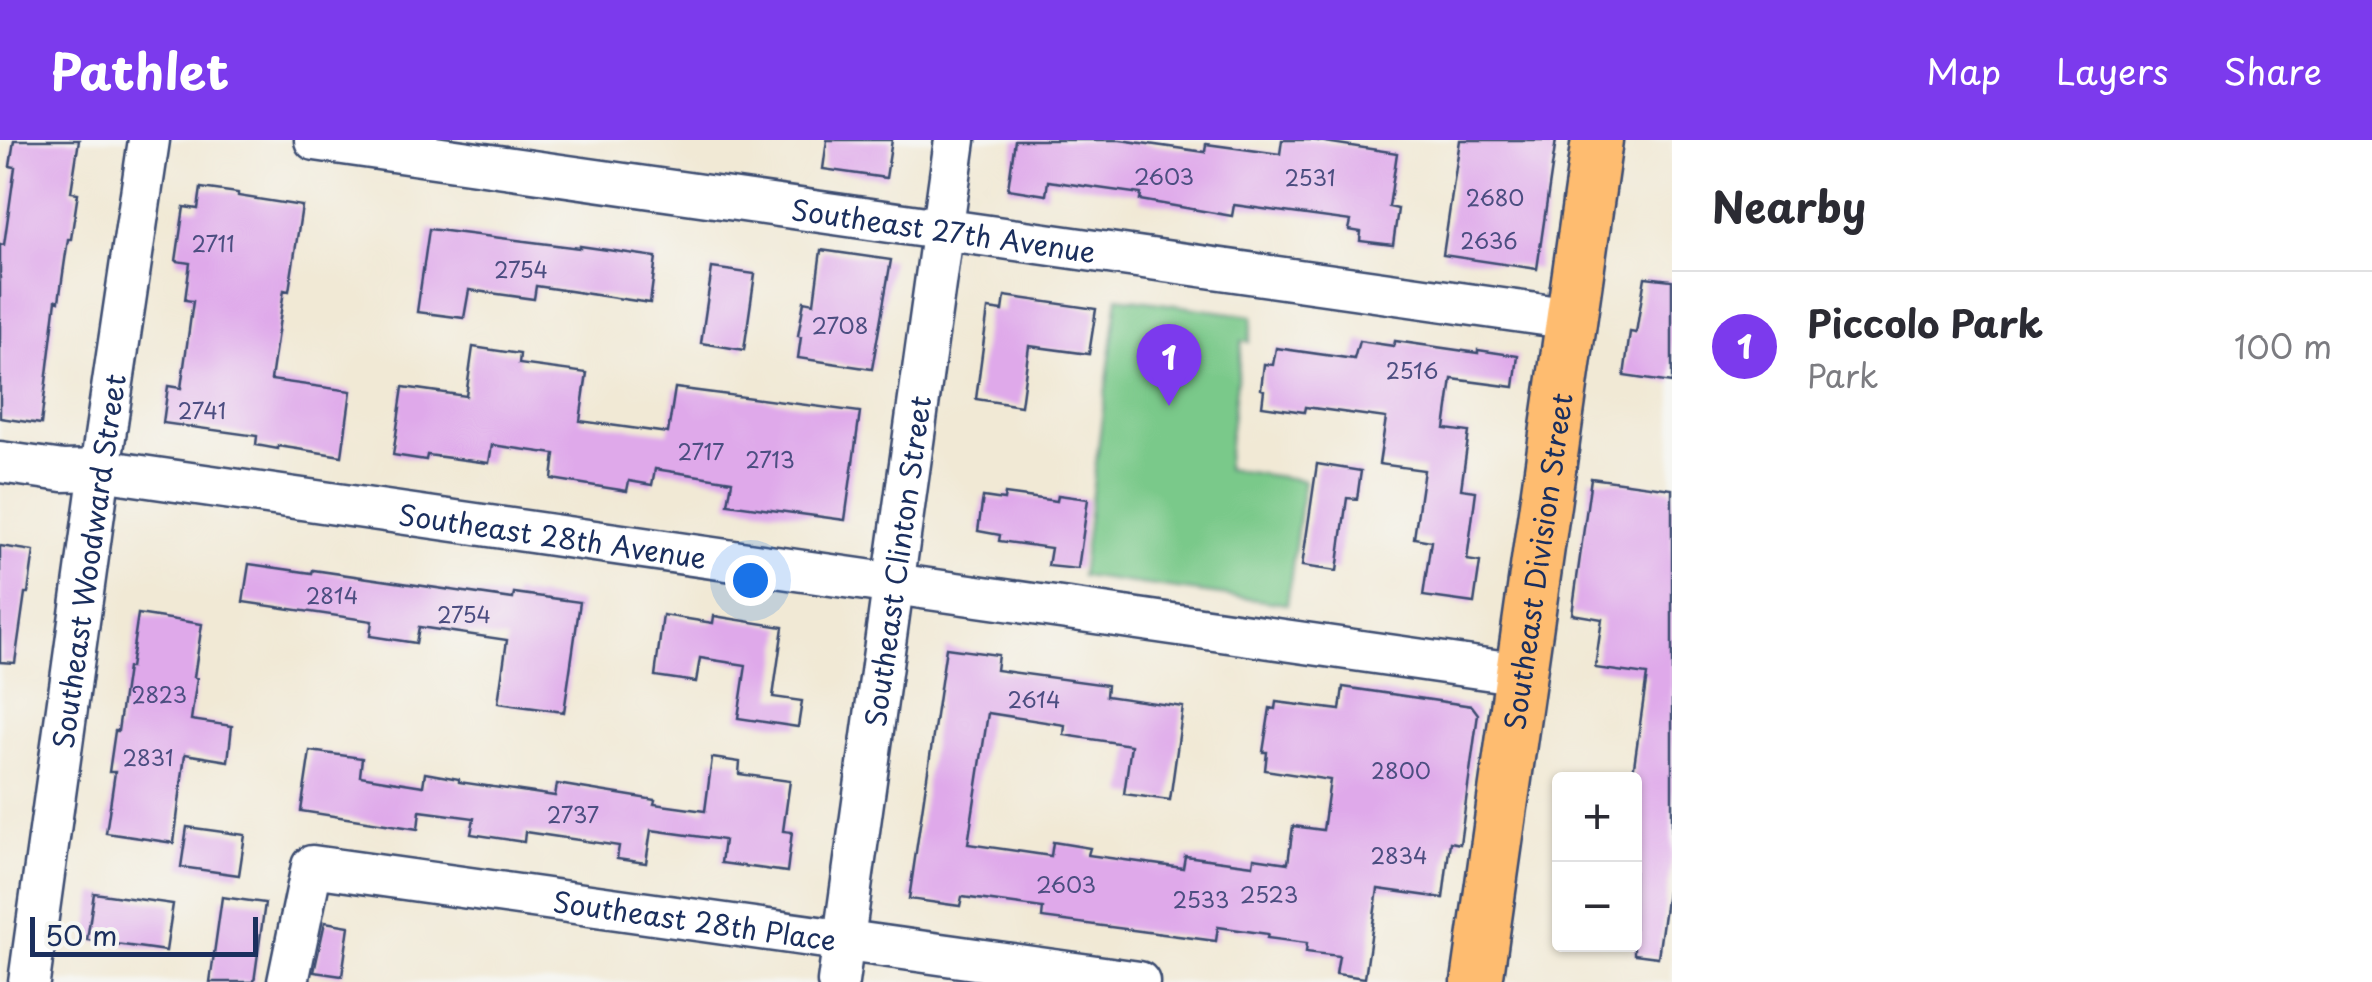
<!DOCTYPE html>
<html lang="en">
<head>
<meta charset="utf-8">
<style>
  body { margin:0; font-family:"Playpen Sans",sans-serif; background:#f2f2f3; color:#2b2b33 }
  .controls { position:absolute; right:30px; bottom:30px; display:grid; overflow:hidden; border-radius:10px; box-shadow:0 2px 8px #0004 }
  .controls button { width:90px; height:90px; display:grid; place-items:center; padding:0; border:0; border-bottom:2px solid #e1e1e2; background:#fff; color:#2b2b33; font:50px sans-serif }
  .scale { position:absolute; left:30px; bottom:25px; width:228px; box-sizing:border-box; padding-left:10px; border:5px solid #1b2f5e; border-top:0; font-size:28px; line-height:35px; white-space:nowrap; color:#1b2f5e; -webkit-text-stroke:8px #f6f6f2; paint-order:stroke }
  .you { position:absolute; left:750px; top:440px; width:35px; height:35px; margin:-25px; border:8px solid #fff; border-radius:50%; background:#1a73e8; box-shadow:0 0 0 15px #1a73e833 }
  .badge { display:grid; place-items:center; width:65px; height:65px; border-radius:50%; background:#7c3aed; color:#fff; font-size:32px; font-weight:700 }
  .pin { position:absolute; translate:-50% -82px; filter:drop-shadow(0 2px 5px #0008) }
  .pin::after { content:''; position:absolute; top:52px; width:35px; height:30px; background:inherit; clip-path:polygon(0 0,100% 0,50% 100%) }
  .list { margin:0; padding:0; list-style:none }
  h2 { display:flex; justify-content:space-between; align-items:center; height:130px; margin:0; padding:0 40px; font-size:42px }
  h2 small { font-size:32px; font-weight:400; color:#7c7c81 }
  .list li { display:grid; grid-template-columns:65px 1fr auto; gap:30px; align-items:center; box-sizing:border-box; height:150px; padding:0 40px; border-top:2px solid #e1e1e2 }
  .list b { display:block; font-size:38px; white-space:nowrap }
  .list p { margin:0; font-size:32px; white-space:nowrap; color:#7c7c81 }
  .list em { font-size:32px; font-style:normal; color:#7c7c81 }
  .map { position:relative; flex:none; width:1672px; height:842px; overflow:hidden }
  header { display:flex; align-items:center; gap:60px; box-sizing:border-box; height:140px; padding:0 50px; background:#7c3aed; color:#fff }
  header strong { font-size:48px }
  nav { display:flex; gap:55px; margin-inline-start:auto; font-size:35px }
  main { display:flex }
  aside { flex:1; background:#fff }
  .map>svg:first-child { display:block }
  .green { fill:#7ac98a; stroke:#4a7c74; stroke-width:2.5 }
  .building { fill:#dfa9ea }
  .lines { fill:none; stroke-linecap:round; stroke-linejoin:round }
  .minor-casing { stroke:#3b4b70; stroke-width:45 }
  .major-casing { stroke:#3b4b70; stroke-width:55 }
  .minor { stroke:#fff; stroke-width:40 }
  .major { stroke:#febc70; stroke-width:50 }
  .labels { text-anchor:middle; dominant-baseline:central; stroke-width:8; stroke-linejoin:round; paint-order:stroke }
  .number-label { font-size:22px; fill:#4c4e81 }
  .street-label { font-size:28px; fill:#1b2f5e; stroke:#f6f6f2 }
</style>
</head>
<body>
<header>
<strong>Pathlet</strong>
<nav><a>Map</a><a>Layers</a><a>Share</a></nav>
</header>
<main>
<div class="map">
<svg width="1672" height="842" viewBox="0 0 1672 842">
  <rect width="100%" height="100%" fill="#f6f6f2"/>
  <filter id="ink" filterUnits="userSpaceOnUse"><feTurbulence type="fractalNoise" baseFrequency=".01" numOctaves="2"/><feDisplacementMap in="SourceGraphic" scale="20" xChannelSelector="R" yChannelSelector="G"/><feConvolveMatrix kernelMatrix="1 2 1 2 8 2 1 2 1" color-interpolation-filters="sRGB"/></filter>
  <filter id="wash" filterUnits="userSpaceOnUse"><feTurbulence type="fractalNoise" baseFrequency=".0048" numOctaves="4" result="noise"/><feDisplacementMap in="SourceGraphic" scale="40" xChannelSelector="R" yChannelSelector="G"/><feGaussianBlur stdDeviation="2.25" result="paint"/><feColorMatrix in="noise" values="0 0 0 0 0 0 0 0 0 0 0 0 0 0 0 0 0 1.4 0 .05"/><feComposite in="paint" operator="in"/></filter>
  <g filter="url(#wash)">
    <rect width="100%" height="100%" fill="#f1e9d5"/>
    <!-- green -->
    <path class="green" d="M1118,157L1253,176L1249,202L1242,201L1226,329L1304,340L1287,464L1081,436Z"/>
    <g id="blocks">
      <!-- building -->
      <path class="building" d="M14,0H79L71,52L78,53L71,99H68L59,161L56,160L41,284L0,278V104L4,105L15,27L10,26Z
        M827,0H892L886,38L823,29Z
        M1015,0H1120L1205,12L1206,4L1280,14L1282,0H1312L1397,13L1389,67L1398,69L1393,105L1360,101L1361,92L1349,90L1351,81L1234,65L1232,76L1140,60L1141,54L1048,41L1046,55L1008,49Z
        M1460,0H1556L1537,129L1443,115Z
        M201,48L238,53V56L302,66L289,151L284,150L271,240L351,251L342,316L278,306V309L256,305L257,296L163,283L168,246L181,248L193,161L185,160L190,123L176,121L184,67L198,69Z
        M429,89L580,108V106L656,117L650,163L536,146L534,159L469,150L464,178L417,172Z
        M821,110L891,120L872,229L798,218L801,197L798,196L804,161L814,163Z
        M712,128L755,134L744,210L701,203Z
        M1645,137L1672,140V243L1624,236L1630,192L1636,193Z
        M1005,156L1096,169L1089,214L1029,206L1021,266L976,259L988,169L1003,171Z
        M1359,201L1394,206L1395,201L1478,213V210L1518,216L1514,247L1452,239L1445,289L1469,292L1461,349L1476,351L1467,420L1480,422L1474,463L1423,456L1431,401L1414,398L1424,330L1379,324L1386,278L1305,267L1304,272L1262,266L1264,250L1261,249L1264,224L1273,225L1276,208L1354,219Z
        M473,207L520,214L519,224L587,233L580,281L668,293L675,248L860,272L845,380L728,364L732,341L655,329L652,345L629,341L627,351L552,339L555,314L492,305L489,323L427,315L426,320L393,315L403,247L466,256Z
        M1317,324L1361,331L1357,359L1347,358L1337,431L1302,426Z
        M1591,338L1672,349V716L1658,817L1634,814V640H1632L1647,535L1595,528L1602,479L1572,474Z
        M1005,354L1057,361L1058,355L1088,359L1078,429L1048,426L1051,408L999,401L1000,395L978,391L983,357L1004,360Z
        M0,406L34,411L28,453H25L15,523L0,522Z
        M249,424L312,433L313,430L513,459L514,453L580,462L564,572L498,563L507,500L419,487L416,503L370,496L372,481L243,462Z
        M138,474L202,484L194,537L197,538L191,580L232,586L228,621L185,614L174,703L106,693L115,632H109L115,591H118L127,528H130Z
        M663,475L713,483L714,476L783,487L773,557L802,561L798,587L738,578L746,525L700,518L696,542L655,536Z
        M946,508L998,515L996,530L1107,545L1106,556L1183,567L1170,660L1124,654L1131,605L1064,595L1065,585L988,573L968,704L1051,716L1053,702L1090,708L1088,715L1183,728L1185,716L1253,725L1254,718L1288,723L1293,686L1323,690L1330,640L1265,630L1267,612H1263L1270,568L1275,569L1276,562L1340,570L1343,547L1472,566L1478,574L1460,704L1450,702L1443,758L1378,749L1365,838L1336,834L1339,816L1306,812L1307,803L1267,798L1268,794L1218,787L1216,801L1042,778L1043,768L962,757L960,766L909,759Z
        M310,611L362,618L360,636L423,646L425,633L459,639V642L555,656L557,644L655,660L654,664L705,671L712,618L740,622L739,634L790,641L783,691L792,692L787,732L721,723L724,700L651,690L646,723L617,719L619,706L525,692L524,702L471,694L474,678L420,671L418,689L301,671Z
        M187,687L245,695L239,735L181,727Z
        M94,753L173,764L166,811L87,800Z
        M222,757L265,763L254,842H210Z
        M325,782L349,786L342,836L314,832Z"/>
    </g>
  </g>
  <g filter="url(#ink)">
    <use href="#blocks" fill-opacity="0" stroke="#3b4b70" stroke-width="2.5"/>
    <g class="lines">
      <!-- minor casing -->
      <g class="minor-casing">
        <g id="minor">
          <path id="s1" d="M315,0L1572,179"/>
          <path id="s2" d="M0,322L63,331L100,330L1521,534"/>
          <path id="s3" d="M29,842L100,330L149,0"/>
          <path id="s4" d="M288,842L312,726L1139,842"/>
          <path id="s5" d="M838,842L955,0"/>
        </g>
      </g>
      <!-- major casing -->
      <g class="major-casing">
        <g id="major">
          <path id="s6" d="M1477,842L1597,0"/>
        </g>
      </g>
      <!-- minor -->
      <use href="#minor" class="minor"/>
      <!-- major -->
      <use href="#major" class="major"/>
    </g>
  </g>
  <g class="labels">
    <!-- number labels -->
    <g class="number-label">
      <text x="1164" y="35">2603</text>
      <text x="1310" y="36">2531</text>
      <text x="1495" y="56">2680</text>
      <text x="1489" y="99">2636</text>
      <text x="213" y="102">2711</text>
      <text x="521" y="128">2754</text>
      <text x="840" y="184">2708</text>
      <text x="1412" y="229">2516</text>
      <text x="202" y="269">2741</text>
      <text x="701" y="310">2717</text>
      <text x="770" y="318">2713</text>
      <text x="332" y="454">2814</text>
      <text x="464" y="473">2754</text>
      <text x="159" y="553">2823</text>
      <text x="1034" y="558">2614</text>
      <text x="148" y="616">2831</text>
      <text x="1401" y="629">2800</text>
      <text x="573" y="673">2737</text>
      <text x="1399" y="714">2834</text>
      <text x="1066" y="743">2603</text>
      <text x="1269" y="753">2523</text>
      <text x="1201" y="758">2533</text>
    </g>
    <!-- street labels -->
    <g class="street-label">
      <text stroke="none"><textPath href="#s1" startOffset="635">Southeast 27th Avenue</textPath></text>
      <text stroke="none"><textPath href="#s2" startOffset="558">Southeast 28th Avenue</textPath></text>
      <text stroke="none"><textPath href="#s3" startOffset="425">Southeast Woodward Street</textPath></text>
      <text stroke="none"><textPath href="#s5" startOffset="425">Southeast Clinton Street</textPath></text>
      <text stroke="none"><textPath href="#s6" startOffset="425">Southeast Division Street</textPath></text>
      <text stroke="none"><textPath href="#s4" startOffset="505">Southeast 28th Place</textPath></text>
    </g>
  </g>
</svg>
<div class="controls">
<button>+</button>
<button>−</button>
</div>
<div class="scale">50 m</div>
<div class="you"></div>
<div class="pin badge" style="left:1169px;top:266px">1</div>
</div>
<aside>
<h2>Nearby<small></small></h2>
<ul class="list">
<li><span class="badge">1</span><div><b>Piccolo Park</b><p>Park</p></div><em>100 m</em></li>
</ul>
</aside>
</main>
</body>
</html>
